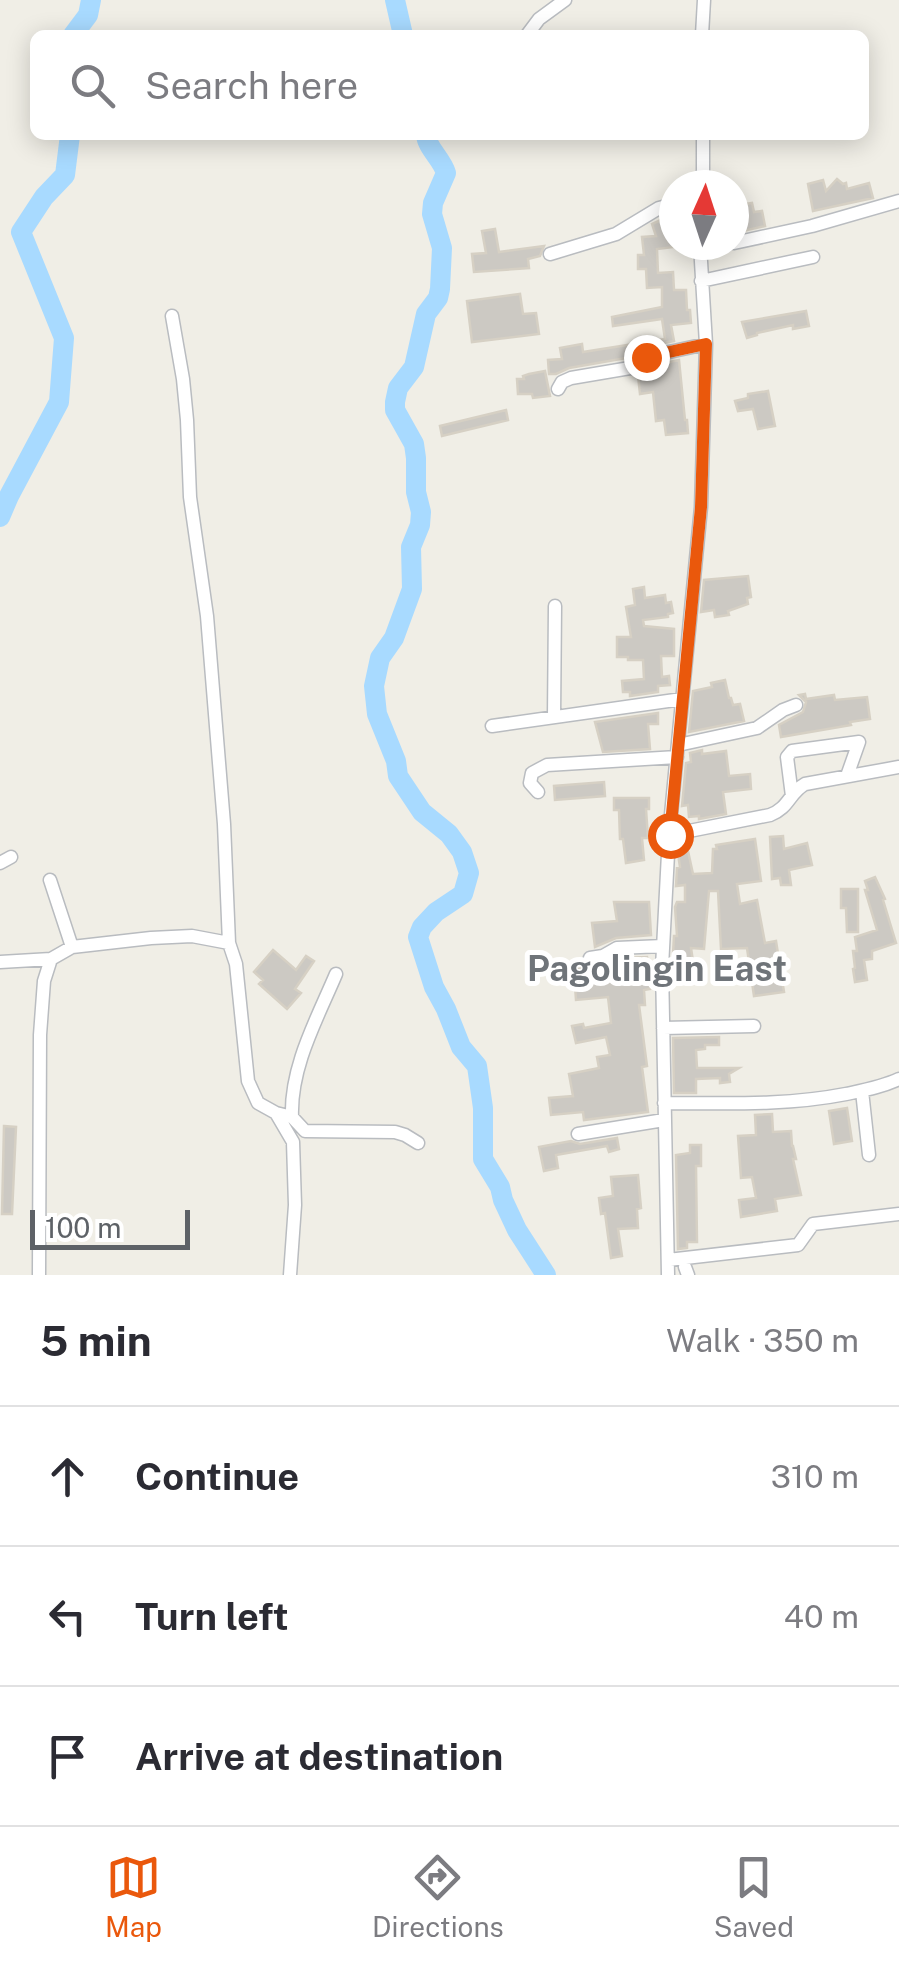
<!DOCTYPE html>
<html lang="en">
<head>
<meta charset="utf-8">
<style>
  body { margin:0; font-family:"Public Sans",sans-serif; background:#f2f2f3; color:#2b2b33 }
  .compass { position:absolute; left:659px; top:170px; width:90px; height:90px; border-radius:50%; background:#fff; box-shadow:0 5px 25px #0003; rotate:3deg }
  .scale { position:absolute; left:30px; bottom:25px; width:160px; box-sizing:border-box; padding-left:10px; border:5px solid #5e6267; border-top:0; font-size:28px; line-height:35px; white-space:nowrap; color:#5e6267; -webkit-text-stroke:8px #fff; paint-order:stroke }
  .stop { position:absolute; width:30px; height:30px; margin:-22px; border:8px solid #ea580c; border-radius:50%; background:#fff }
  .stop.end { background:#ea580c; border-color:#fff; box-shadow:0 2px 10px #0008 }
  .list { margin:0; padding:0; list-style:none }
  h2 { display:flex; justify-content:space-between; align-items:center; height:130px; margin:0; padding:0 40px; font-size:42px }
  h2 small { font-size:32px; font-weight:400; color:#7c7c81 }
  .list li { display:grid; grid-template-columns:65px 1fr auto; gap:30px; align-items:center; box-sizing:border-box; height:140px; padding:0 40px; border-top:2px solid #e1e1e2 }
  .list b { display:block; font-size:38px; white-space:nowrap }
  .list em { font-size:32px; font-style:normal; color:#7c7c81 }
  .icon { flex:none; width:55px; height:55px; fill:none; stroke:currentColor; stroke-width:2; stroke-linecap:round; stroke-linejoin:round }
  .map { position:relative; flex:none; width:899px; height:1275px; overflow:hidden }
  .search { position:absolute; background:#fff; box-shadow:0 5px 25px #0003; left:30px; right:30px; top:30px; height:110px; display:flex; align-items:center; gap:25px; box-sizing:border-box; padding:0 35px; border-radius:15px; color:#7c7c81; font-size:38px }
  .sheet { height:550px; background:#fff }
  nav { display:flex; justify-content:space-around; align-items:center; box-sizing:border-box; height:140px; border-top:2px solid #e1e1e2; background:#fff; font-size:28px; color:#7c7c81 }
  nav a { display:grid; justify-items:center; gap:5px }
  nav .on { color:#ea580c }
  .map>svg:first-child { display:block }
  .lines { fill:none; stroke-linecap:round; stroke-linejoin:round }
  .river { stroke:#a8daff; stroke-width:20 }
  .building { fill:#ccc9c3; stroke:#d6d0c4; stroke-width:2.5 }
  .minor-casing { stroke:#b9bcc0; stroke-width:15 }
  .minor { stroke:#fff; stroke-width:12 }
  .route { stroke:#ea580c; stroke-width:12 }
  .labels { text-anchor:middle; dominant-baseline:central; stroke-width:10; stroke-linejoin:round; paint-order:stroke }
  .quarter-label { font-size:35px; font-weight:bold; fill:#6f7479; stroke:#fff }
</style>
</head>
<body>
<div class="map">
<svg width="899" height="1275" viewBox="0 0 899 1275">
  <rect width="100%" height="100%" fill="#f0eee6"/>
  <g class="lines">
    <!-- river -->
    <path class="river" d="M395,0L403,35
      M73,35L88,15L91,0
      M426,135C427,148 442,159 446,173L433,203L432,214L442,248L440,289L438,298L426,314L414,367L398,388L395,402V410L414,444L416,458V492L421,512L420,525L411,547L412,589L394,638L380,658L374,686L377,714L396,761L398,776L422,812L449,834L462,852L469,873L463,894L436,912L422,927L418,937L434,987L446,1009L461,1047L477,1066L483,1108V1159L500,1187L503,1200L517,1230L546,1275
      M0,517L9,496L59,402L64,338L21,232L44,197L65,175L70,135"/>
  </g>
  <!-- building -->
  <path class="building" d="M837,179L843,184L846,183L847,189L869,183L873,198L813,211L808,184L823,180L826,191Z
    M752,203L754,212L762,211L765,226L734,233V217L741,215L739,205Z
    M674,214V247L657,249L658,273L673,272L674,290H686L687,310H690L691,323L671,325L674,341L643,347L626,358L569,368L556,374H549L548,360L562,359L560,348L582,344L583,352L665,339L662,319L613,326L612,317L662,307V287L647,288L646,269H638V255H644L642,237L656,236L652,224Z
    M495,229L499,252L544,246L540,256L528,259L529,268L474,272L472,254L486,253L482,231Z
    M520,294L523,314L536,313L539,334L472,342L467,301Z
    M806,311L809,326L793,329V325L757,333V335L747,338L742,322Z
    M679,360L685,420H687L688,433L666,435L664,420L656,421L653,392L640,394L638,375L650,366Z
    M545,371L550,396L533,398L532,394H518L517,379H524L523,376L529,374Z
    M768,391L775,426L758,429L753,409L738,411L735,401L748,398V394Z
    M506,410L508,420L442,436L440,426Z
    M748,576L751,597L747,598L748,604L728,611L729,615L715,617L714,610L701,612L704,580Z
    M644,587L645,598L665,595L666,603L671,602L673,613L668,614V617L643,620L644,626L674,629V656H661L662,677L669,676L670,685L658,686V692L630,696V692H623L622,681L644,679L643,660H628V657H617V637H631L626,607L635,605L633,589Z
    M725,680L729,698H731L733,705L740,704L744,721L689,732L693,691L712,687L711,683Z
    M805,694L806,699L834,695L835,700L867,697L870,719L850,722L851,725L781,737L779,725L803,712L806,702L799,695Z
    M658,713V724H648L650,749L603,752L595,722Z
    M702,750V754L726,751L729,776L750,774L751,789L723,792L726,814L699,819V816L689,817L688,805L682,806L686,763L691,762L690,753Z
    M604,782L605,796L555,800L554,786Z
    M614,798H649V809H646L648,838H642L644,860L626,863L623,839H620L619,810H614Z
    M783,836L784,849L807,843L812,865L789,870L791,885H781L780,878L772,879L770,837Z
    M755,839L761,881L737,884L740,904L757,900L765,943L776,941L784,992L754,996L747,948L721,949L718,891H709L704,949L691,948L694,968L677,970L675,954H673L674,936H677L675,907L677,902H685V885L676,886L677,868L680,867L678,854L688,851L693,874L712,873L713,849H717L716,845Z
    M875,877L885,899L883,900L896,943L872,951V959L864,960L867,980L855,982L853,969L855,968L853,951H857L855,937L877,930L865,890H868L865,881Z
    M841,889H858V932H847L846,908H841Z
    M614,902H649L651,935L616,938L595,947L592,923L617,921Z
    M273,950L296,970L306,956L314,961L295,989L301,993L287,1009L259,984L263,980L254,972Z
    M647,957L650,989L644,990L645,1005H639L647,1066L642,1067L648,1112L584,1120L583,1112L551,1115L549,1098L573,1096L569,1074L599,1068L597,1057L610,1055L606,1037L576,1043L572,1026L583,1024L584,1028L611,1023L608,997L576,1000L575,986H579L577,969L605,966L620,958Z
    M719,1037V1045H705V1049L696,1050L697,1068H739L729,1074L730,1082L720,1083V1078L696,1079V1093H674L673,1038Z
    M847,1108L852,1141L834,1144L829,1111Z
    M772,1114L773,1132L791,1131L792,1146H793L796,1159H793L801,1195L775,1199L777,1211L741,1217L739,1200L756,1198L752,1177L741,1178L738,1136L756,1135L755,1115Z
    M4,1126L16,1127L12,1214H2Z
    M617,1138L619,1149L609,1152L607,1146L556,1155L558,1168L544,1171L539,1147L571,1141L580,1144Z
    M690,1145H701V1166H696L697,1242H687V1248L678,1249L676,1155L690,1153Z
    M638,1175L641,1208L637,1209L638,1228L618,1229L622,1256L611,1258L605,1213L601,1214L599,1198L613,1196L611,1177Z"/>
  <g class="lines">
    <!-- minor casing -->
    <g class="minor-casing">
      <path id="minor" d="M527,35L539,19L565,0
        M702,35L704,0
        M703,135V185
        M734,243L812,226L899,201
        M700,251L726,245
        M550,254L616,234L659,208L674,204
        M701,281L813,257
        M172,316L183,379L187,420L190,497L207,616L224,824L229,943L236,964L248,1081L258,1103L276,1113L293,1142L295,1205L290,1275
        M558,389L562,382L571,378L630,368L646,357L706,344
        M554,717L555,606
        M492,726L682,699
        M678,745L757,728L783,710L796,705
        M538,792L530,783L532,773L547,765L677,757
        M792,796L787,757L792,751L859,742L847,776
        M669,835L770,815C789,808 789,793 805,784L899,767
        M0,863L11,857
        M50,880L72,947
        M590,958L603,956L617,948L663,946
        M0,962L51,959L72,947L151,938L192,936L229,943
        M663,1028L754,1026
        M862,1091L869,1155
        M664,1103C725,1103 785,1106 846,1094C865,1090 882,1087 899,1079
        M276,1113L292,1117L305,1131L395,1132L405,1135L418,1143
        M292,1117C290,1067 317,1019 336,974
        M578,1134L664,1120
        M668,1260L798,1245L813,1224L899,1214
        M685,1267L688,1275
        M39,1275L40,1035L44,981L51,959
        M668,1275L662,967L669,835L701,507L706,344L700,245"/>
    </g>
    <!-- minor -->
    <use href="#minor" class="minor"/>
  </g>
  <g class="lines">
    <!-- route -->
    <path class="route" d="M646,357L706,344L701,507L670,835"/>
  </g>
  <g class="labels">
    <!-- quarter labels -->
    <g class="quarter-label">
      <text x="657" y="968">Pagolingin East</text>
    </g>
  </g>
</svg>
<svg class="compass" viewBox="-18 -18 36 36"><path d="M0-13l5 13h-10z" fill="#e53935"/><path d="M0 13l5-13h-10z" fill="#7c7c81"/></svg>
<div class="scale">100 m</div>
<div class="stop" style="left:670px;top:835px"></div>
<div class="stop end" style="left:646px;top:357px"></div>
<div class="search"><svg class="icon" aria-label="search" viewBox="0 0 24 24"><circle cx="10" cy="10" r="6"/><path d="M15 15l6 6"/></svg>Search here</div>
</div>
<section class="sheet">
<h2>5 min<small>Walk · 350 m</small></h2>
<ul class="list">
<li><svg class="icon" aria-label="ahead" viewBox="0 0 24 24"><path d="M12 20V5M6 11l6-6 6 6"/></svg><div><b>Continue</b></div><em>310 m</em></li>
<li><svg class="icon" aria-label="left" viewBox="0 0 24 24"><path d="M17 20v-9H6M10 6l-5 5 5 5"/></svg><div><b>Turn left</b></div><em>40 m</em></li>
<li><svg class="icon" aria-label="arrive" viewBox="0 0 24 24"><path d="M6 21V4h12l-3 4 3 4H6"/></svg><div><b>Arrive at destination</b></div></li>
</ul>
</section>
<nav>
<a class="on"><svg class="icon" aria-label="map" viewBox="0 0 24 24"><path d="M3 6l6-2 6 2 6-2v14l-6 2-6-2-6 2zM9 4v14M15 6v14"/></svg>Map</a>
<a><svg class="icon" aria-label="directions" viewBox="0 0 24 24"><path d="M12 3l9 9-9 9-9-9zM9 14v-3h6M13 9l2 2-2 2"/></svg>Directions</a>
<a><svg class="icon" aria-label="saved" viewBox="0 0 24 24"><path d="M7 4h10v16l-5-4-5 4z"/></svg>Saved</a>
</nav>
</body>
</html>
